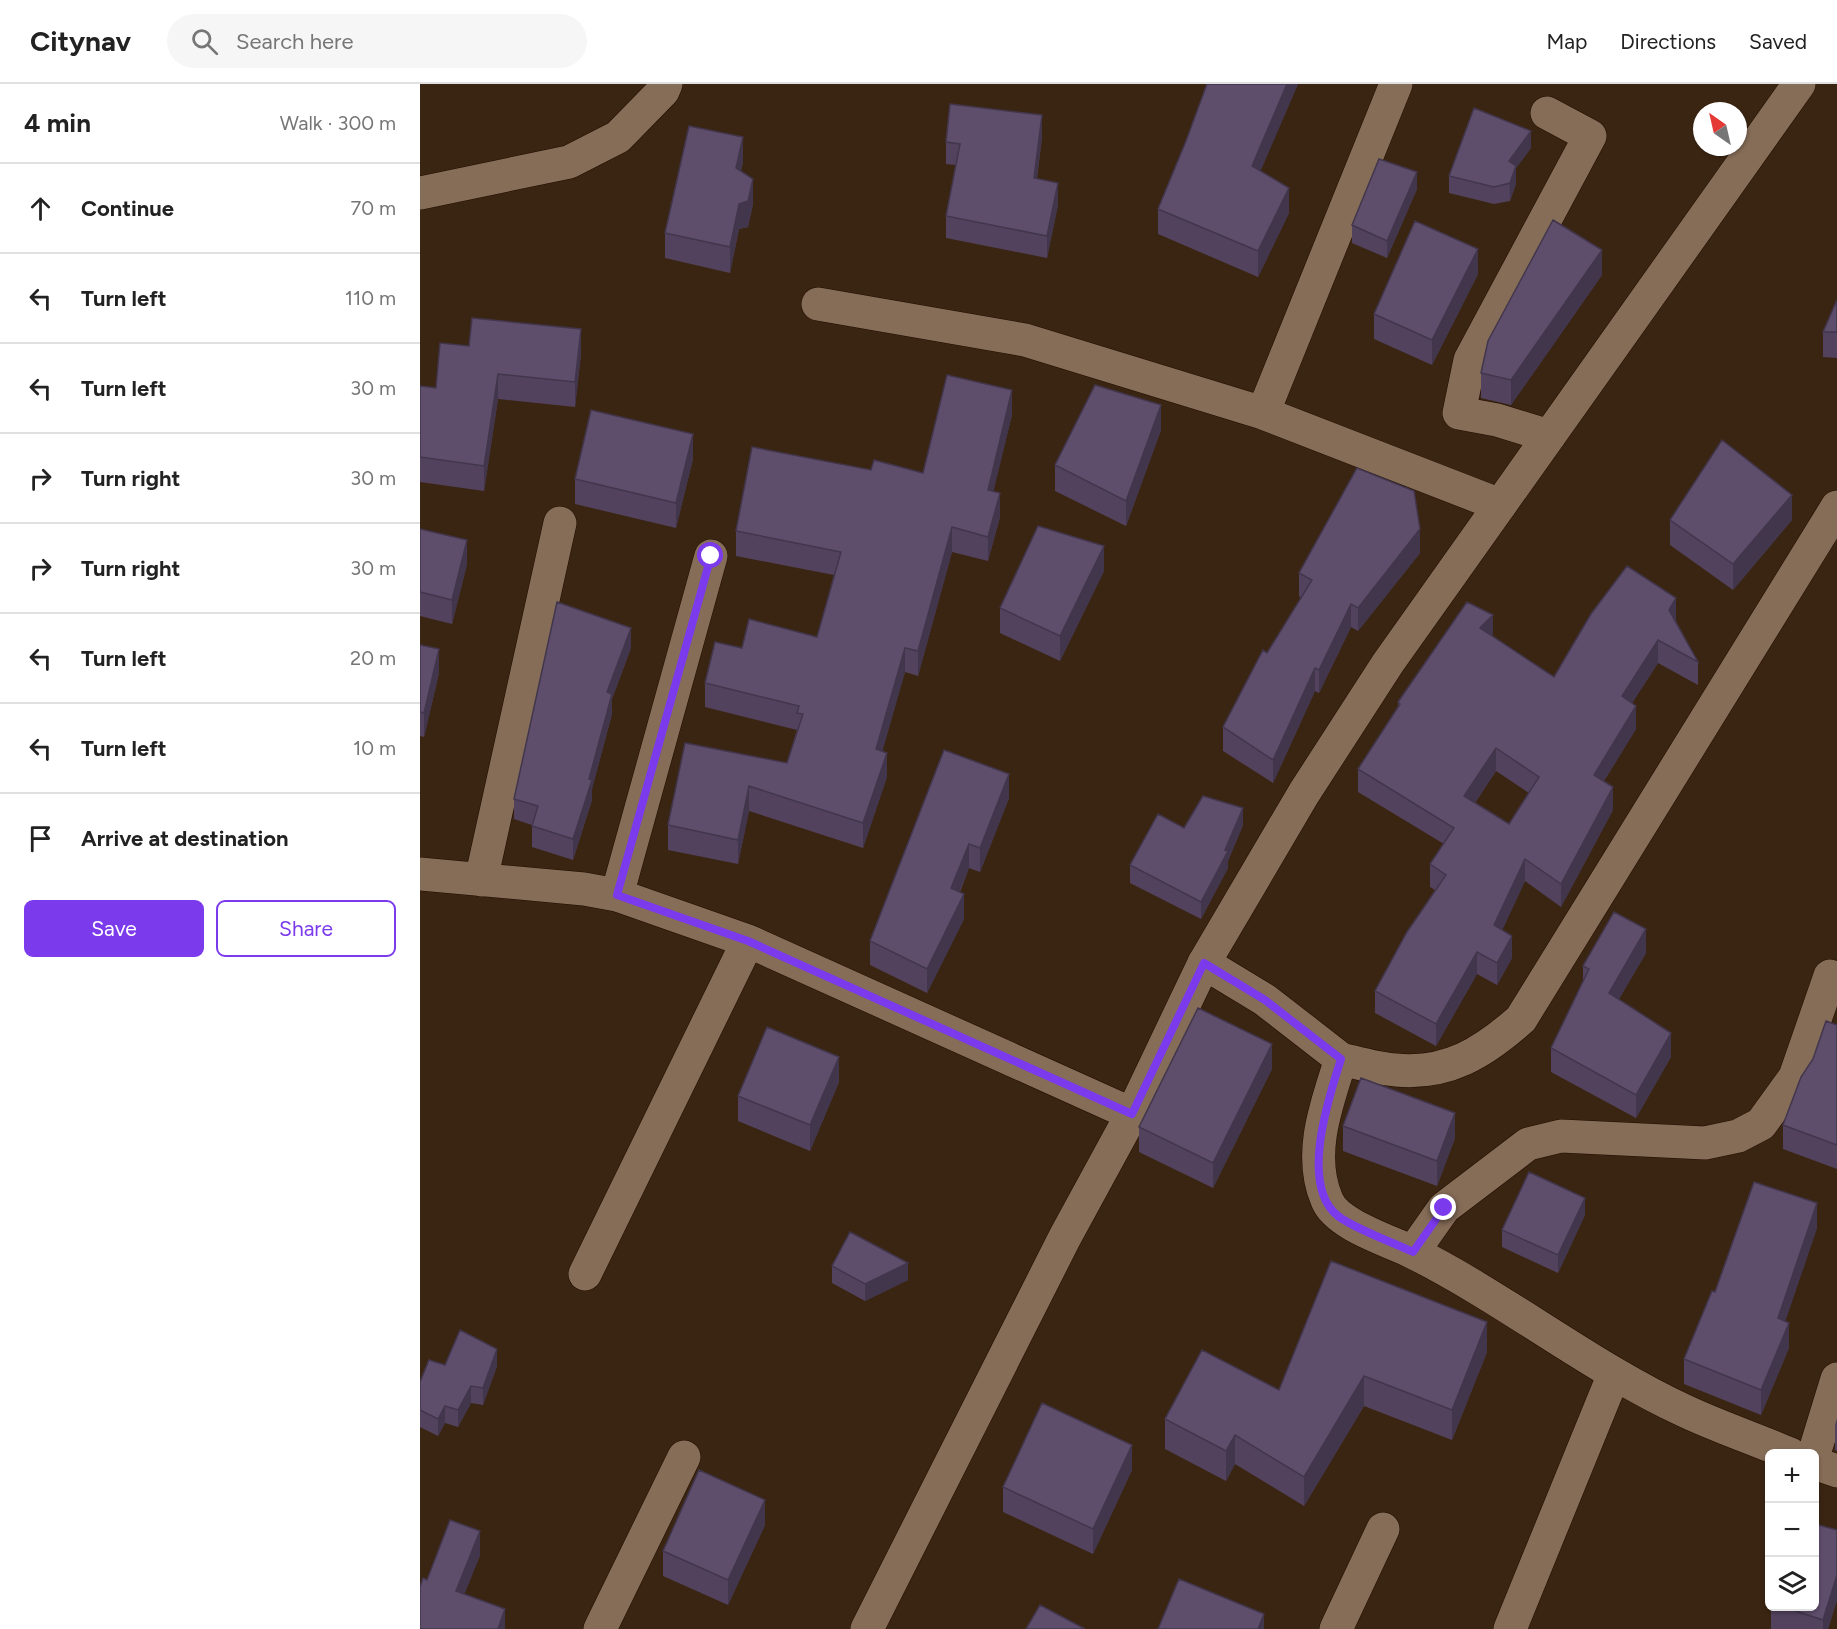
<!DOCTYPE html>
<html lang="en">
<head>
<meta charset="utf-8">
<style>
  body { margin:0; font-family:Figtree,sans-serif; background:#f6f6f6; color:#222 }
  .controls { position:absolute; right:18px; bottom:18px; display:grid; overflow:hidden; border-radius:9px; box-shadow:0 2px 4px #0004 }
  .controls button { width:54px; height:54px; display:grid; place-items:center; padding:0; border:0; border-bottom:2px solid #e0e0e0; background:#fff; color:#222; font:30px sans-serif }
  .compass { position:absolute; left:1273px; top:18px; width:54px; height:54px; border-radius:50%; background:#fff; box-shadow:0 2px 4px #0004; rotate:326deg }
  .stop { position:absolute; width:18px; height:18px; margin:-14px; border:4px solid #7c3aed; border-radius:50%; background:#fff }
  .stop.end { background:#7c3aed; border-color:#fff; box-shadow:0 2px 6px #0008 }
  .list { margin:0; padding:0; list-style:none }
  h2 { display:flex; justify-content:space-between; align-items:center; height:78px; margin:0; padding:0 24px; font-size:26px }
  h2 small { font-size:20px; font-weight:400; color:#767676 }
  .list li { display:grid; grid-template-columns:39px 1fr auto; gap:18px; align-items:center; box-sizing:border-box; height:90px; padding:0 24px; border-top:2px solid #e0e0e0 }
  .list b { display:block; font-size:22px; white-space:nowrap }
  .list em { font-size:20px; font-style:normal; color:#767676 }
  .actions { display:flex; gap:12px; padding:18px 24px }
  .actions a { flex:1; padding:14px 0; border:2px solid #7c3aed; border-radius:9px; text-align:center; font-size:21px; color:#7c3aed }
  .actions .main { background:#7c3aed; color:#fff }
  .icon { flex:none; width:33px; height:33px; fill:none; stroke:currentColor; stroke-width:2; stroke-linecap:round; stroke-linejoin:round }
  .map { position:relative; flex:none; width:1417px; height:1545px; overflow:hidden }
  header { display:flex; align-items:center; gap:36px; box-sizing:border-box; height:84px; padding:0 30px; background:#fff; border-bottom:2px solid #e0e0e0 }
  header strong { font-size:28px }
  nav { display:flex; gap:33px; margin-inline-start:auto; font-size:21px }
  .search { width:420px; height:54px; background:#f6f6f6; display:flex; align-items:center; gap:15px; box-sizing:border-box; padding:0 21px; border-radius:33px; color:#767676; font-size:22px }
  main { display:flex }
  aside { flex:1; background:#fff }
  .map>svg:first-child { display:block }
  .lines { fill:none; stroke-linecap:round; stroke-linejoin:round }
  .street-casing { stroke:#200d00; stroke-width:34 }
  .secondary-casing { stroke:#200d00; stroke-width:34 }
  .street { stroke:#866d58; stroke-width:33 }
  .secondary { stroke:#866d58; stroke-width:33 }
  .wall { fill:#52425d; fill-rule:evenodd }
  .shaded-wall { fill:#42364c }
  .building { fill:#5f4d6c; stroke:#42364c; stroke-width:1.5; fill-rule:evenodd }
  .route { stroke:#7c3aed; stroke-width:8 }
</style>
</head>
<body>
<header>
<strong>Citynav</strong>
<div class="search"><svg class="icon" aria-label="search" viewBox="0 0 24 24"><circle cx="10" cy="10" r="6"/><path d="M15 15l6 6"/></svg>Search here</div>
<nav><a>Map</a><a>Directions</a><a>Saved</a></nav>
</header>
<main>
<aside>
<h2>4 min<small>Walk · 300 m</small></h2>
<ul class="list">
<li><svg class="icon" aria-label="ahead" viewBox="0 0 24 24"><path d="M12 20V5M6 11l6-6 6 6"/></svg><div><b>Continue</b></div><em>70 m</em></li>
<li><svg class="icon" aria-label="left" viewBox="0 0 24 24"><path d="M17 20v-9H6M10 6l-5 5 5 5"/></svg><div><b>Turn left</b></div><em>110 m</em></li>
<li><svg class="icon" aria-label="left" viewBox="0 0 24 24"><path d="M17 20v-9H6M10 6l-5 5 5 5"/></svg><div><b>Turn left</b></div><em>30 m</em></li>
<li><svg class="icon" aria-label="right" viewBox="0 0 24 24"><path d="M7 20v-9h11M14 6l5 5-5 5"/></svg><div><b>Turn right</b></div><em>30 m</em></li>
<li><svg class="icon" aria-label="right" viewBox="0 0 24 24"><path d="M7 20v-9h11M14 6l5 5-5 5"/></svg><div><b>Turn right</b></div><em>30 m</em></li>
<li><svg class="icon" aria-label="left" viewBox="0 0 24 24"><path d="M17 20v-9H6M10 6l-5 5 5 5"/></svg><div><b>Turn left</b></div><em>20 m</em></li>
<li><svg class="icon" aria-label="left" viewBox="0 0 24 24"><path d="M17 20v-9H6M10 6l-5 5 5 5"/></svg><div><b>Turn left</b></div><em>10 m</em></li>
<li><svg class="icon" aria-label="arrive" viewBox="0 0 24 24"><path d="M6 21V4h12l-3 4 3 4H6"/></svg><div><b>Arrive at destination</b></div></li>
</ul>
<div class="actions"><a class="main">Save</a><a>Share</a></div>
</aside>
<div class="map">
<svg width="1417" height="1545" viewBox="0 0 1417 1545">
  <rect width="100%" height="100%" fill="#3a2512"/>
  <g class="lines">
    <!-- street casing -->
    <g class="street-casing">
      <path id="street" d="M1127,29L1170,52L1050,276L1039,329L1077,336L1129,352
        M398,220L605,256L843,329L1080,421
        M843,329L976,0
        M0,790L164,805L197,811L328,857L712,1030
        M61,796L140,439
        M197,811L291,472
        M784,879L845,916L921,975C907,1019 887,1070 907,1116C916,1140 967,1156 990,1167C1085,1214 1168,1282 1265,1327C1299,1343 1335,1355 1370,1370
        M921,975C938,979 958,985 976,986C1028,991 1064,968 1101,935L1417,423
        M993,1168L1024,1124L1108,1060L1141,1052L1285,1059L1318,1052L1341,1040L1375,993L1410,892
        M165,1190L328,857
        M1394,1370L1417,1295
        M1394,1379L1417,1387
        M180,1545L264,1373
        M916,1545L963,1445
        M1090,1545L1194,1290"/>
    </g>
    <!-- secondary casing -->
    <g class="secondary-casing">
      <path id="secondary" d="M0,109L149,78L198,53L243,7L246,0
        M447,1545L645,1153L712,1030L784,879L884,709L968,579L1379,0"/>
    </g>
    <!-- street -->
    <use href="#street" class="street"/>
    <!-- secondary -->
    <use href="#secondary" class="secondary"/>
  </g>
  <!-- wall -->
  <path class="wall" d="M878,0L840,87L869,129L838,193L738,150V125L766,57Z
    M622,53L617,95L638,121L627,174L526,154V132L536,81L526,80V58Z
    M1111,64L1096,84V100L1090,117L1074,120L1029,109V92Z
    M323,78L321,87L333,120L328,143L319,145L310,189L245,174V149Z
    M997,105L967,174L932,159V141Z
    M1058,190L1012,281L954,255V230Z
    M1182,191L1091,321L1061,314V289Z
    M1417,216V274L1403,273V248Z
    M49,262L161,270L155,323L78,315L64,407L0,398V302L16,304Z
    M592,331L573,407L580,433L568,477L532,468L498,592L485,588L462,667L467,693L443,764L329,727L318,780L248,766V741L367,679L377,646L285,623V599L322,564L397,553L414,491L316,472V447L451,386L503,389Z
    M741,346L706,442L635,407V381Z
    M273,375L256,444L155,420V395Z
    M1250,436H1372L1313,506L1250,461Z
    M0,445L47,480L32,540L0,532Z
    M1000,469L938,547L931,543L899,609L895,607L853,699L803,667V643L881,514L879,512V489Z
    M684,487L640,577L580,549V524Z
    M1256,537L1278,578V601L1238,579L1212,619L1216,645L1184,697L1193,726L1141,823L1105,797L1082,846L1092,874L1077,901L1057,890L1016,962L955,929V907L1015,806L1010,803V780L1024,760L938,708V685L978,624V618L1073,553L1134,593ZM1076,687L1109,709L1089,740L1055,719Z
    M0,561L19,589L4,653L0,652Z
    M211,564L192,615V630L172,705V716L153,776L112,763V741L94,735V715Z
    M589,714L560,788L549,784L540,808L544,835L507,909L450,881V857Z
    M823,741L808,777V784L781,835L710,799V781L764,744Z
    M1226,869L1199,915L1251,973L1216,1034L1131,988V964L1163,897V882Z
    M1417,941V1085L1363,1065V1041Z
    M852,985L793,1104L719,1068V1043Z
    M419,998L390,1067L318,1037V1012Z
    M923,1042L1035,1054L1017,1102L923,1067Z
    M1165,1131L1138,1189L1082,1163V1146Z
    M1397,1144L1365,1237L1369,1264L1341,1331L1264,1300V1275L1295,1208Z
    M412,1182L488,1196L445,1217L412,1199Z
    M1067,1268L1032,1356L944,1322L884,1422L815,1380L806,1397L745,1365V1335L859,1306Z
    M25,1281L77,1282L63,1321L51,1319L38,1343L25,1339L18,1352L0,1343V1298Z
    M1417,1334V1367L1415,1366V1341Z
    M712,1386L673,1470L583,1428V1403Z
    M345,1441L308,1521L243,1492V1467Z
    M1417,1446V1516L1408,1545H1351V1522H1395Z"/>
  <!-- shaded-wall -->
  <path class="shaded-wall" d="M867,0H878L832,107V82Z
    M622,31V53L614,116V94Z
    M1111,47V64L1096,84V100L1090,117L1089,77Z
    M323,53V78L316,109V84Z
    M997,88V105L967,174V157Z
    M333,95V120L328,143L319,145L310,189V163L319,120Z
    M638,99V121L627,174V152Z
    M869,104V129L838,193V167Z
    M1058,165V190L1012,281V256Z
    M1182,166V191L1091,321V296Z
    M161,245V270L155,323V298Z
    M78,290V315L64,407V382Z
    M592,306V331L568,430V406Z
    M741,321V346L706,442V417Z
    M273,350V375L256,444V419Z
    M580,409V433L568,477V453Z
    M1372,411V436L1313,506V480Z
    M532,443V468L498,592V567Z
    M1000,445V469L938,547V524Z
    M47,456V480L32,540V516Z
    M684,462V487L640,577V552Z
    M1256,514V537L1249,549V526Z
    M931,520V543L899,609V586Z
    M1073,531V554L1060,544Z
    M211,544V564L192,615V630L172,705V716L153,776V755L169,695L187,608Z
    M1238,556V579L1202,635V612Z
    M485,564V588L456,690V665Z
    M19,565V589L4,653V629Z
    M895,584V607L853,699V676Z
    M1216,622V645L1174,713V691Z
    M1076,664V687L1044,735V712Z
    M467,669V693L443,764V739Z
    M589,690V714L560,788V764Z
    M329,702V727L318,780V756Z
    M1193,703V726L1141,823V800Z
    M823,724V741L808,777V784L781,835V818Z
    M549,760V784L531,828V804Z
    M1105,775V797L1074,864V841Z
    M544,810V835L507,909V885Z
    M1226,845V869L1189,932V909Z
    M1092,852V874L1077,901V879Z
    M1057,868V890L1016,962V940Z
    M1251,949V973L1216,1034V1011Z
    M852,960V985L793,1104V1079Z
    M419,973V998L390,1067V1041Z
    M1035,1029V1054L1017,1102V1077Z
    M1165,1114V1131L1138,1189V1171Z
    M1397,1119V1144L1358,1259V1234Z
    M488,1179V1196L445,1217V1200Z
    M1067,1238V1268L1032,1356V1326Z
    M1369,1239V1264L1341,1331V1306Z
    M77,1265V1282L63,1321V1304Z
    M944,1292V1322L884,1422V1393Z
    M51,1302V1319L38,1343V1326Z
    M25,1322V1339L18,1352V1335Z
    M815,1351V1380L806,1397V1367Z
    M712,1361V1386L673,1470V1445Z
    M345,1416V1441L308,1521V1496Z
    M60,1447V1472L36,1531V1507Z
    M1417,1491V1516L1408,1545H1403V1536Z
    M85,1525V1545H78Z
    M844,1530V1545H838Z"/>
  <!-- building -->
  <path class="building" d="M787,0H867L832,82L869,104L838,167L738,125L766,57Z
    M530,20L622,31L614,94L638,99L627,152L526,132L540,60L526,58Z
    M1054,24L1111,47L1089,77L1096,82L1090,99L1074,103L1029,92Z
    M269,42L323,53L316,84L333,95L328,117L319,120L310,163L245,149Z
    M959,75L997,88L967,157L932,141Z
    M1133,136L1182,166L1091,296L1061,289L1068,257Z
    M995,137L1058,165L1012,256L954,230Z
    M1417,216V248H1403Z
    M52,234L161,245L155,298L78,290L64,382L0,373V302L16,304L20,259L49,262Z
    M527,291L592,306L568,406L580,409L568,453L532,443L498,567L485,564L456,665L467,669L443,739L329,702L318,756L248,741L265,659L367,679L383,630L377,629L379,622L285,599L295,558L322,564L329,535L397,553L421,468L316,447L332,363L451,386L454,376L503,389Z
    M675,301L741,321L706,417L635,381Z
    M171,326L273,350L256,419L155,395Z
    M1302,356L1372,411L1313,480L1250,436Z
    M937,384L994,407L1000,445L938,524L931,520L899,586L895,584L853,676L803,643L843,566L847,569L892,496L879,489Z
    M618,442L684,462L640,552L580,524Z
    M0,445L47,456L32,516L0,508Z
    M1207,482L1256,514L1249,526L1278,578L1238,556L1202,612L1216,622L1174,691L1193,703L1141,800L1105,775L1074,841L1092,852L1077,879L1057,868L1016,940L955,907L987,848L1026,791L1010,780L1034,744L938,685L980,620L978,618L1047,518L1073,531L1060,544L1134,593L1171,530ZM1076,664L1119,693L1089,740L1044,712Z
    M137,518L211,544L187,608L192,610L169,695L172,696L153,755L112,742L118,722L94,715Z
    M0,561L19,565L4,629L0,628Z
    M524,666L589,690L560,764L549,760L531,804L544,810L507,885L450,857Z
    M783,712L823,724L805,766L808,767L781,818L710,781L738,730L764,744Z
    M1194,828L1226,845L1189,909L1251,949L1216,1011L1131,964L1169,885L1163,882Z
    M778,924L852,960L793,1079L719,1043Z
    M1406,937L1417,941V1061L1363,1041L1381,993L1393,975Z
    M347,943L419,973L390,1041L318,1012Z
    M941,994L1035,1029L1017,1077L923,1042Z
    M1109,1088L1165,1114L1138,1171L1082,1146Z
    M1334,1098L1397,1119L1358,1234L1369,1239L1341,1306L1264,1275L1292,1207L1295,1208Z
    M430,1148L488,1179L445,1200L412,1182Z
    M911,1177L1067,1238L1032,1326L944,1292L884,1393L815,1351L806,1367L745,1335L782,1266L859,1306Z
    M40,1246L77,1265L63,1304L51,1302L38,1326L25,1322L18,1335L0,1326V1298L9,1276L25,1281Z
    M622,1319L712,1361L673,1445L583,1403Z
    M279,1386L345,1416L308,1496L243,1467Z
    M30,1436L60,1447L36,1507L85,1525L78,1545H0V1503L3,1494L7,1496Z
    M1395,1440L1417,1446V1491L1403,1536L1360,1522H1395Z
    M759,1495L844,1530L838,1545H738Z
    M620,1521L665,1545H606Z"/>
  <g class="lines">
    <!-- route -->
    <path class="route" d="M291,472L197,811L328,857L712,1030L784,879L845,916L921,975C909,1013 879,1101 918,1132C933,1144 974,1159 993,1168L1024,1124"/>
  </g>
</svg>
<div class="controls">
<button>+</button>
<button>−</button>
<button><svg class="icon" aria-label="layers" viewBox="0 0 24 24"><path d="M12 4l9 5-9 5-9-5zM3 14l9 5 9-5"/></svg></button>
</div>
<svg class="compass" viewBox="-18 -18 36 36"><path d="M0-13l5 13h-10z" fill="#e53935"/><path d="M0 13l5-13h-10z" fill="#767676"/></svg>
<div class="stop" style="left:291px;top:472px"></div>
<div class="stop end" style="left:1024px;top:1124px"></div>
</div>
</main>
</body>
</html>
